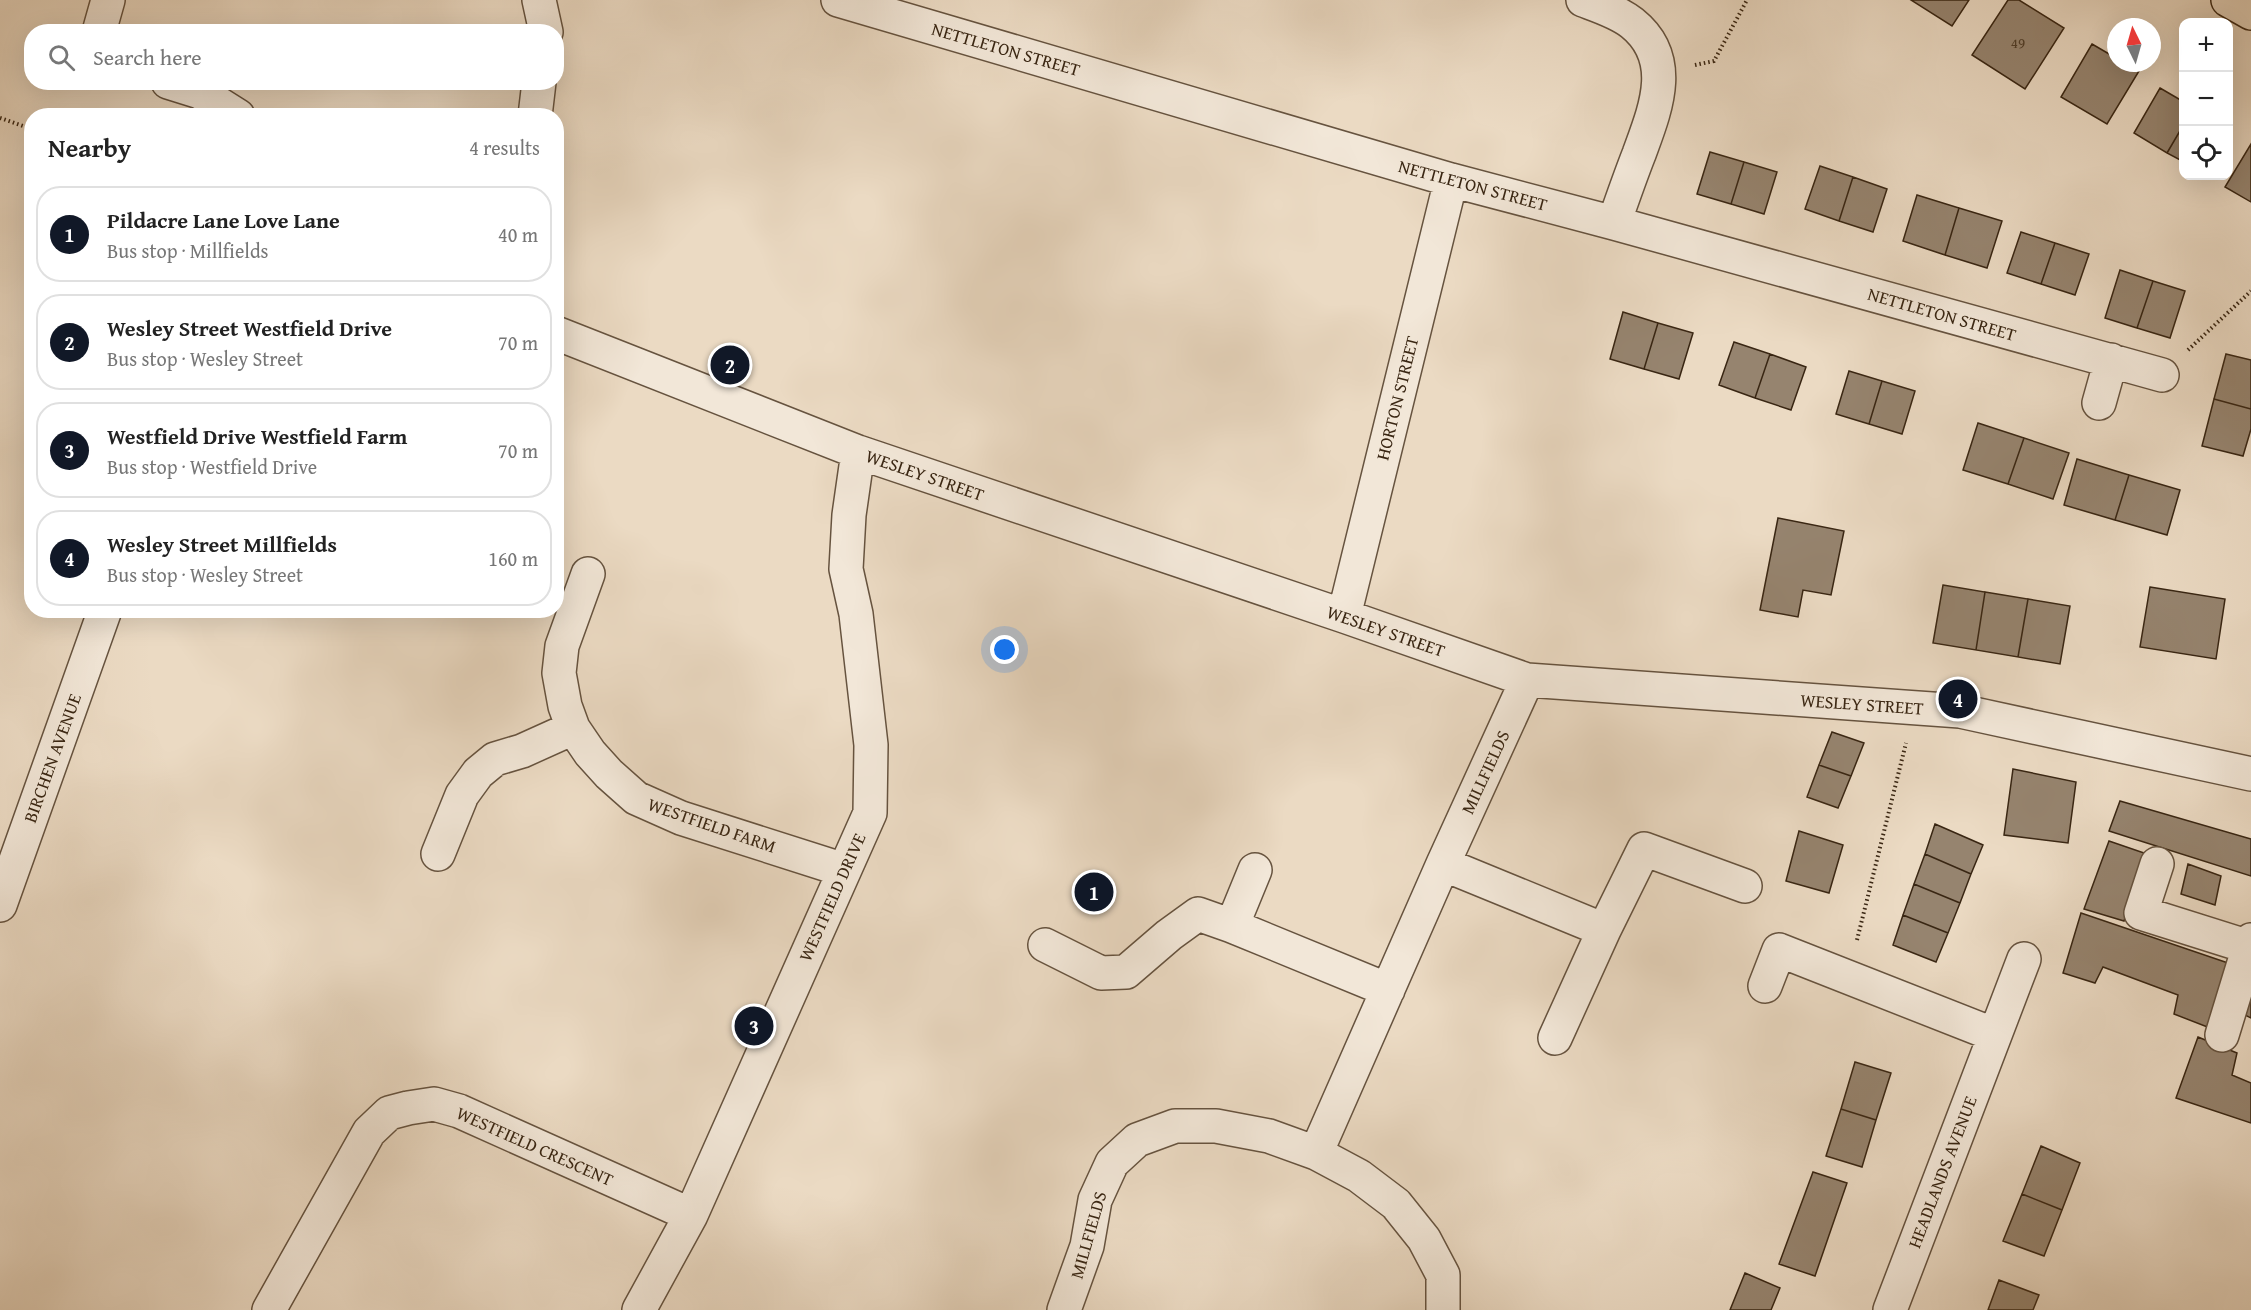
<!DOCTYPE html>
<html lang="en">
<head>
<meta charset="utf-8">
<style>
  body { margin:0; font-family:"Gentium Book Plus",serif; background:#f6f6f6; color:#222 }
  .controls { position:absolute; right:18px; top:18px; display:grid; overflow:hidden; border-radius:12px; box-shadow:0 6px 24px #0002 }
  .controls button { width:54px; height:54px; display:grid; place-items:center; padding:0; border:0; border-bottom:2px solid #e0e0e0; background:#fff; color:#222; font:30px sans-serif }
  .compass { position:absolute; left:2107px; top:18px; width:54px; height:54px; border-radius:50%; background:#fff; box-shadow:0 6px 24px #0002; rotate:355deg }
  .you { position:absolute; left:1005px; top:650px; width:21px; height:21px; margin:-15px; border:4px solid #fff; border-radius:50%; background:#1a73e8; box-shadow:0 0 0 9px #1a73e833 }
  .badge { display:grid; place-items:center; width:39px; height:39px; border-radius:50%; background:#111827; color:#fff; font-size:20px; font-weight:700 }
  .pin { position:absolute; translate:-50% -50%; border:3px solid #fff; box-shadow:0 2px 6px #0006 }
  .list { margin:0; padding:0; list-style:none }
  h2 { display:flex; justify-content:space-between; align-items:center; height:78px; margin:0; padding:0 24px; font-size:26px }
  h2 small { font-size:20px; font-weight:400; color:#767676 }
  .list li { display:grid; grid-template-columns:39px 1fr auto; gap:18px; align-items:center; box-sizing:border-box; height:96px; margin:0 12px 12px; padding:0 12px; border:2px solid #e0e0e0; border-radius:24px }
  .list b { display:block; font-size:22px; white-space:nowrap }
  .list p { margin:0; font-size:20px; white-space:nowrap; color:#767676 }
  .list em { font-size:20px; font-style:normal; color:#767676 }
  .icon { flex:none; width:33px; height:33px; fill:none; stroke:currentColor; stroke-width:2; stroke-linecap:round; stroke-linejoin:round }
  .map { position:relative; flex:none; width:2251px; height:1310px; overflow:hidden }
  .search { position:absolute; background:#fff; box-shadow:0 6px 24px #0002; left:24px; top:24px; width:540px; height:66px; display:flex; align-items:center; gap:15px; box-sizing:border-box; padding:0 21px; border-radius:24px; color:#767676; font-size:22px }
  .panel { position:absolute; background:#fff; box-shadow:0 6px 24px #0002; left:24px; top:108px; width:540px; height:510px; border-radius:24px }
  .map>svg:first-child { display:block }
  .building { fill:#96846f; stroke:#392613; stroke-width:1.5 }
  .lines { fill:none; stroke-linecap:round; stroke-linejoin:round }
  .minor-casing { stroke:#66533f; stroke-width:36 }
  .major-casing { stroke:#392613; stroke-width:36 }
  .path { stroke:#392613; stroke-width:4; stroke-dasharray:1.5 3; stroke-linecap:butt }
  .minor { stroke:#f2e7d8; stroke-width:33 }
  .major { stroke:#ebdac3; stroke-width:33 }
  .labels { text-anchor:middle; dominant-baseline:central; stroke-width:4.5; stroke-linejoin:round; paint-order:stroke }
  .number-label { font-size:15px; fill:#503e2a }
  .street-label { font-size:18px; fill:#392613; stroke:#f2e7d8 }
</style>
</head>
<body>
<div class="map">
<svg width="2251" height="1310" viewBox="0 0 2251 1310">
  <rect width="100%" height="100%" fill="#ebdac3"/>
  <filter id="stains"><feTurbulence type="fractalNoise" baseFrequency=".00333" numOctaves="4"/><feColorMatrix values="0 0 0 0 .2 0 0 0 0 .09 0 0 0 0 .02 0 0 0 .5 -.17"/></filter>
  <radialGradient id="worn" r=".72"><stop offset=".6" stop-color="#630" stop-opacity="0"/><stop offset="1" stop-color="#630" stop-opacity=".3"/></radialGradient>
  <!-- building -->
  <path class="building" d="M1911,0H1969L1952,26Z
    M2008,0H2019L2064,28L2025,89L1972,55Z
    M2092,44L2116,58V63H2125L2139,71L2107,124L2061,97Z
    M2160,88L2184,102V124L2167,153L2134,133Z
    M2184,124V162L2167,153Z
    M2251,144V202L2225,187Z
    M1710,152L1744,162L1731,204L1697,194Z
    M1744,162L1777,172L1764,214L1731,204Z
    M1820,166L1853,177L1839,221L1805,209Z
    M1853,177L1887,189L1873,232L1839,221Z
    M1917,195L1959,208L1945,255L1903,241Z
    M1959,208L2002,221L1987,268L1945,255Z
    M2021,232L2055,243L2041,284L2007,273Z
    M2055,243L2089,254L2075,295L2041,284Z
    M2120,270L2153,281L2137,328L2105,318Z
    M2153,281L2185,291L2170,338L2137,328Z
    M1623,312L1658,323L1644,369L1610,359Z
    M1658,323L1693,333L1679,379L1644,369Z
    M1734,342L1770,354L1755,398L1719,385Z
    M1770,354L1806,367L1791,410L1755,398Z
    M2226,354L2251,360V409L2214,399Z
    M1849,371L1882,381L1869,424L1836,414Z
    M1882,381L1915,391L1902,434L1869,424Z
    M2214,399L2251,409V429L2243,456L2202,446Z
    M1978,423L2024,438L2008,484L1963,470Z
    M2024,438L2069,453L2053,499L2008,484Z
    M2077,459L2129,475L2115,520L2064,505Z
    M2129,475L2180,490L2167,535L2115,520Z
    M1778,518L1844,531L1831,595L1803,590L1798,617L1760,610Z
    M1943,585L1985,592L1976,650L1933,643Z
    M2150,587L2225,599L2216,659L2140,647Z
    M1985,592L2028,599L2018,657L1976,650Z
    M2028,599L2070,606L2060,664L2018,657Z
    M1832,732L1864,743L1851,776L1819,765Z
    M1819,765L1851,776L1838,808L1807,797Z
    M2013,769L2076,782L2068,843L2004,835Z
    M2120,801L2251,839V876L2109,831Z
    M1935,824L1983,845L1971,874L1925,854Z
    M1799,831L1843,845L1829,893L1786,881Z
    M2109,841L2144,853L2124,921L2084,909Z
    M1925,854L1971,874L1960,903L1914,884Z
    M2188,864L2221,876L2215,905L2181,894Z
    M1914,884L1960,903L1948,933L1903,915Z
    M2081,913L2231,964L2210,1028L2174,1014L2178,995L2103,967L2095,983L2063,973Z
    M1903,915L1948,933L1936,962L1893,945Z
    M2251,986V1018L2241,1013Z
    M2198,1037L2237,1053L2232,1075L2251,1083V1123L2176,1098Z
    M1855,1062L1891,1073L1876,1120L1841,1109Z
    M1841,1109L1876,1120L1862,1167L1826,1156Z
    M2041,1146L2080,1163L2062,1210L2022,1194Z
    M1813,1172L1847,1183L1815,1276L1779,1264Z
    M2022,1194L2062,1210L2044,1256L2003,1241Z
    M1745,1273L1780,1288L1771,1310H1730Z
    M1999,1280L2039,1295L2033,1310H1988Z"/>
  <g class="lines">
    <!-- minor casing -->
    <g class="minor-casing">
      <path id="minor" d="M539,0L546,32
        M838,0L1451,180L1614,223L2162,375
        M1583,0C1599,6 1618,12 1632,23C1677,59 1655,110 1639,154C1630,177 1622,200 1614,223
        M99,32L108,0
        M168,82L200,92L238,116
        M535,116L539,82
        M556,333L858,452L1344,616L1527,680L1960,711L2251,774
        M2099,403L2111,360
        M588,574L562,646L559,673L565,706L573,728L590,753L609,774L636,798L681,818L844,870
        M1344,616L1451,180
        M438,854L462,795L478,773L495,759L522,751L573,728
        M1443,864L1604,930
        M2157,864L2141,913L2249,947
        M1255,870L1232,926L1388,990
        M0,905L105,610
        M1045,945L1101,973L1126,972L1169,935L1198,914L1232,926
        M1765,986L1779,950L1995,1035
        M2222,1035L2251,940
        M1555,1038L1604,930L1644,849L1745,886
        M1316,1153L1443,864L1527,680
        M269,1310L369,1132L389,1113L408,1108L434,1104L459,1111L691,1215
        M639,1310L691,1215L870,813L871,745L856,614L846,569L849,515L858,452
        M1064,1310L1087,1246L1095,1200L1112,1163L1137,1140L1175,1126H1216L1269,1136L1316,1153L1359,1176L1396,1204L1424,1239L1443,1275V1310
        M1890,1310L2024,959"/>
    </g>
    <!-- major casing -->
    <g class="major-casing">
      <path id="major" d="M2228,0L2251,13"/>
    </g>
    <!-- path -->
    <path class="path" d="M1695,65L1714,61L1747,0
      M0,118L32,129
      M2188,350L2251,291
      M1857,940L1906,743"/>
    <!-- minor -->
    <use href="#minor" class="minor"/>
    <!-- major -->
    <use href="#major" class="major"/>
  </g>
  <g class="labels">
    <!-- number labels -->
    <g class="number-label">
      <text x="2018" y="42">49</text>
    </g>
    <!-- street labels -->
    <g class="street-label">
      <text transform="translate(1006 49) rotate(16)">NETTLETON STREET</text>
      <text transform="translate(1473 185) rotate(15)">NETTLETON STREET</text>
      <text transform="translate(1942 314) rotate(16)">NETTLETON STREET</text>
      <text transform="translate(1397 398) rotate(-76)">HORTON STREET</text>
      <text transform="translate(925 475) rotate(19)">WESLEY STREET</text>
      <text transform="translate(1386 631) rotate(19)">WESLEY STREET</text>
      <text transform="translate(1862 704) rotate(4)">WESLEY STREET</text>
      <text transform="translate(52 758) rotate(-70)">BIRCHEN AVENUE</text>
      <text transform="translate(1485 772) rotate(-65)">MILLFIELDS</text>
      <text transform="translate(712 825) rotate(19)">WESTFIELD FARM</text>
      <text transform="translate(832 897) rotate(-66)">WESTFIELD DRIVE</text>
      <text transform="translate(535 1146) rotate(24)">WESTFIELD CRESCENT</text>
      <text transform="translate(1942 1172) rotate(-69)">HEADLANDS AVENUE</text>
      <text transform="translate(1088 1235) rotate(-74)">MILLFIELDS</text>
    </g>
  </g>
  <rect width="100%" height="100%" filter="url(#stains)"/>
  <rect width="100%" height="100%" fill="url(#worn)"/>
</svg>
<div class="controls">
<button>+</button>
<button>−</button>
<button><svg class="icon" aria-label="locate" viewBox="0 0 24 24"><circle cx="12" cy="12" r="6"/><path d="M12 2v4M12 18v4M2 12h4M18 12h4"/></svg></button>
</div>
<svg class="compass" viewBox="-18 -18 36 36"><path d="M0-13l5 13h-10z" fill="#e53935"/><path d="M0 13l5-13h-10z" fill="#767676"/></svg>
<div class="you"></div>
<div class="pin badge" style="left:1094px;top:892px">1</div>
<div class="pin badge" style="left:730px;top:365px">2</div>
<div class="pin badge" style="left:754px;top:1026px">3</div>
<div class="pin badge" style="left:1958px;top:699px">4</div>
<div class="search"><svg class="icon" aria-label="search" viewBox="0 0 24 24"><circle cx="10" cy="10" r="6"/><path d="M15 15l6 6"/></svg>Search here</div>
<section class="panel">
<h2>Nearby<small>4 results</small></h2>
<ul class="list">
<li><span class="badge">1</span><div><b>Pildacre Lane Love Lane</b><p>Bus stop · Millfields</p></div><em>40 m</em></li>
<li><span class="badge">2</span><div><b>Wesley Street Westfield Drive</b><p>Bus stop · Wesley Street</p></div><em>70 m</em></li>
<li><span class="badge">3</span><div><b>Westfield Drive Westfield Farm</b><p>Bus stop · Westfield Drive</p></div><em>70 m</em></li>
<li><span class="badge">4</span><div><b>Wesley Street Millfields</b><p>Bus stop · Wesley Street</p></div><em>160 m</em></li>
</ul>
</section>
</div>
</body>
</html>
